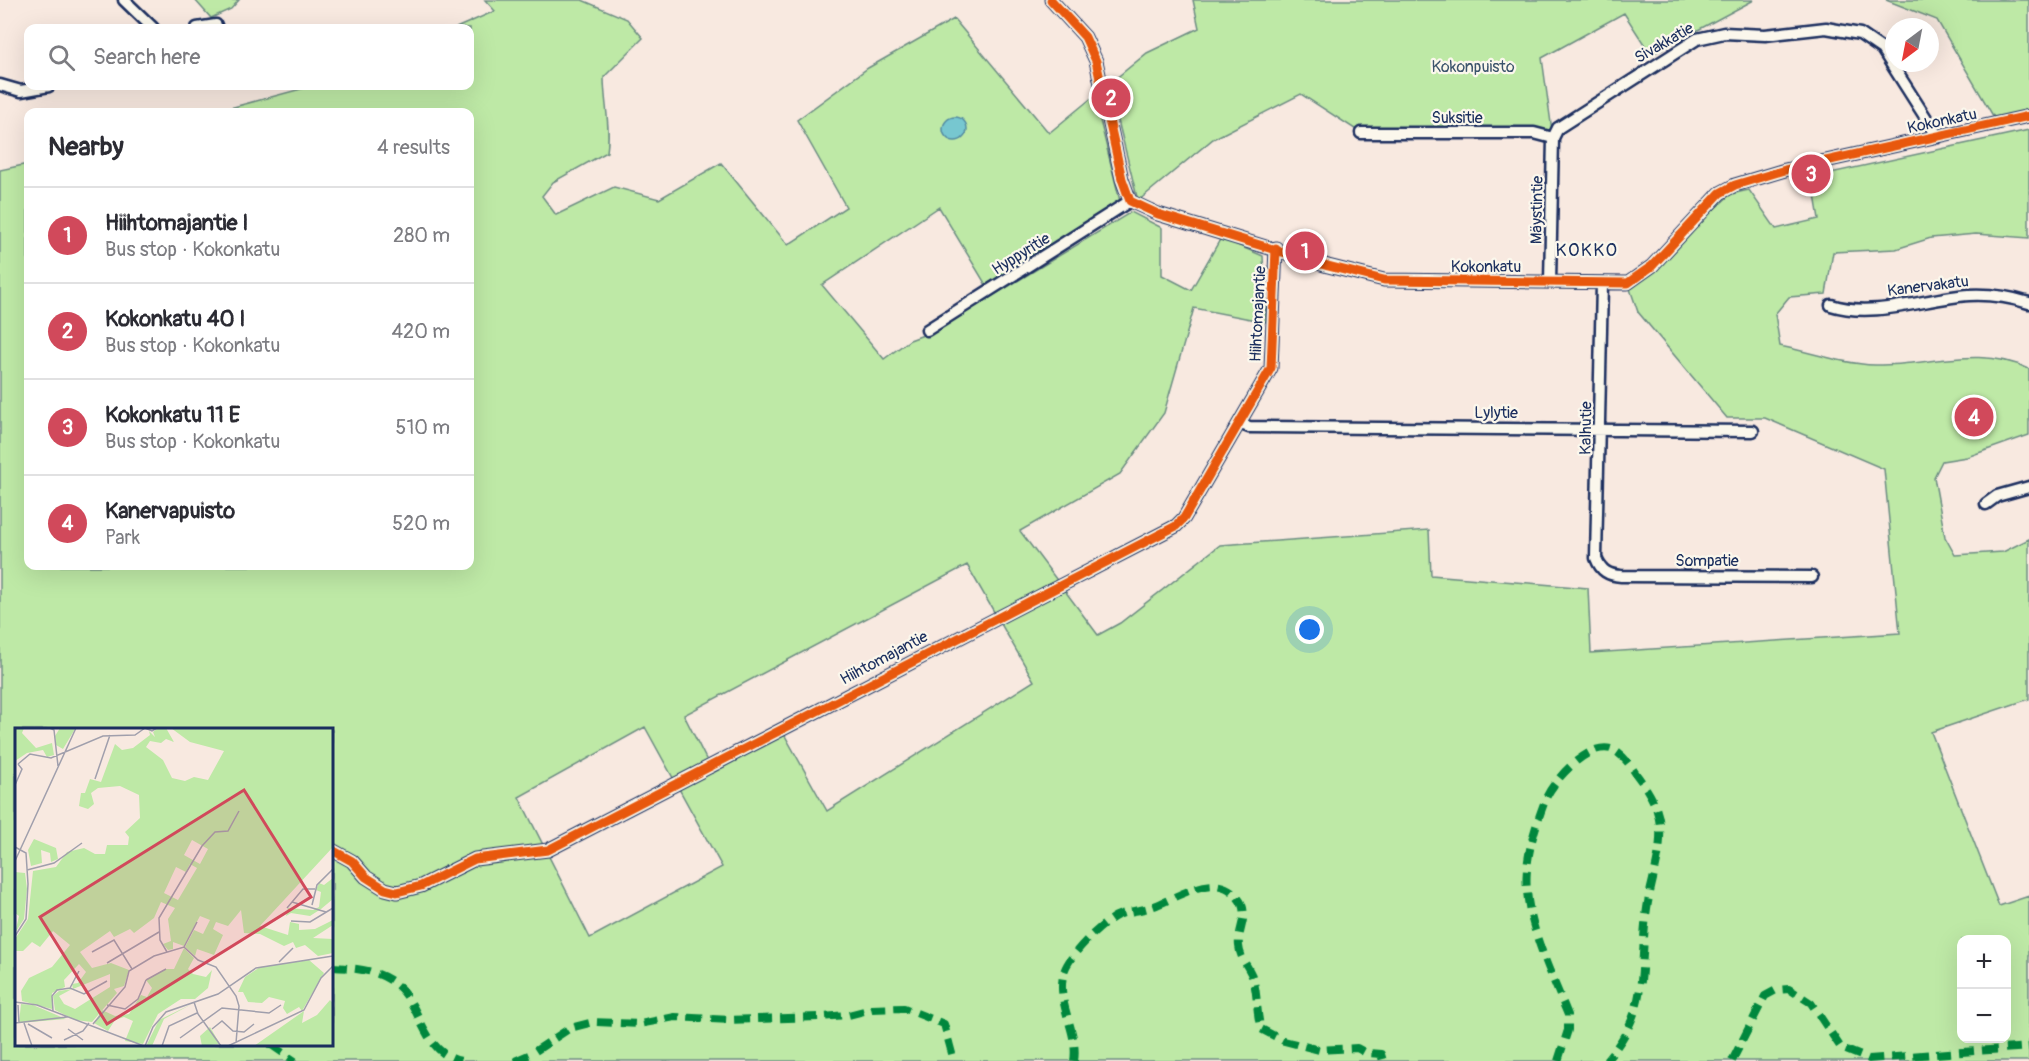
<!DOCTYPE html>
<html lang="en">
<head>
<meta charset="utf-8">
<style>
  body { margin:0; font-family:Pangolin,sans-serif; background:#f2f2f3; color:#2b2b33 }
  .controls { position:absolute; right:18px; bottom:18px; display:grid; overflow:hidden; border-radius:12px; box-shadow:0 6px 24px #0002 }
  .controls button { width:54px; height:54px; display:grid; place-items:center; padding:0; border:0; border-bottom:2px solid #e1e1e2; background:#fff; color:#2b2b33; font:30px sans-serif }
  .compass { position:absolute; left:1885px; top:18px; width:54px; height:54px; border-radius:50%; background:#fff; box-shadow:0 6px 24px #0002; rotate:212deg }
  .you { position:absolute; left:1310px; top:630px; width:21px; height:21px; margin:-15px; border:4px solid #fff; border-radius:50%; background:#1a73e8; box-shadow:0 0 0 9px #1a73e833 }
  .badge { display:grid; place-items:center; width:39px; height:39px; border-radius:50%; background:#d1495b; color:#fff; font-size:20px; font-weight:700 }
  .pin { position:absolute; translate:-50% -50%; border:3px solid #fff; box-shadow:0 2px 6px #0006 }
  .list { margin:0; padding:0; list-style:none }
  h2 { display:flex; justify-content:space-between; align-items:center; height:78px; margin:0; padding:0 24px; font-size:26px }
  h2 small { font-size:20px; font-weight:400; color:#7c7c81 }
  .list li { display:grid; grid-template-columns:39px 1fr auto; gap:18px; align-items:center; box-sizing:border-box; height:96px; padding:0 24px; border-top:2px solid #e1e1e2 }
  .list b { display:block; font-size:22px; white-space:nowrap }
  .list p { margin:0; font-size:20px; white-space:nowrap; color:#7c7c81 }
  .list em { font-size:20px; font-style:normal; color:#7c7c81 }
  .icon { flex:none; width:33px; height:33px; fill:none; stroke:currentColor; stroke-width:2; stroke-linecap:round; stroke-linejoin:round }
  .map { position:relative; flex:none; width:2029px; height:1061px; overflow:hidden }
  .search { position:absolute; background:#fff; box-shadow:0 6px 24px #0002; left:24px; top:24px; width:450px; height:66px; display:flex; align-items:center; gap:15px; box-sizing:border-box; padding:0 21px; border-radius:12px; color:#7c7c81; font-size:22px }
  .panel { position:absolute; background:#fff; box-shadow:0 6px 24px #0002; left:24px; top:108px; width:450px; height:462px; border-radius:12px }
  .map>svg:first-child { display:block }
  .green { fill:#bee9a6; stroke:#6c8c82; stroke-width:1.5; fill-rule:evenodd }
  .water { fill:#77c7d0; stroke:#528aa2; stroke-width:1.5 }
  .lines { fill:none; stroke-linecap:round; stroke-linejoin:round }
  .minor-casing { stroke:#1b2f5e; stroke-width:15 }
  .minor { stroke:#fbf7ec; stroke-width:10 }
  .quiet { stroke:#00873e; stroke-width:8; stroke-dasharray:15 8; stroke-linecap:butt }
  .cycleway-casing { stroke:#fbf7ec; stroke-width:13 }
  .cycleway { stroke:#e8590c; stroke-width:9 }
  .labels { text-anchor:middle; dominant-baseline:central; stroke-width:4.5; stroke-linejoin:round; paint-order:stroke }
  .street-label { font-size:16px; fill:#1b2f5e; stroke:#fbf7ec }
  .park-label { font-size:16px; fill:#3c546c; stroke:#fbf7ec }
  .neighbourhood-label { font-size:18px; letter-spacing:1.5px; fill:#1b2f5e; stroke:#fbf7ec }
  .inset-road { fill:none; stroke:#a09fac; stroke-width:1.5 }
  .view { fill:#d1495b; fill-opacity:0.15; stroke:#d1495b; stroke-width:3 }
  .inset-edge { fill:none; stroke:#1b2f5e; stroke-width:3 }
</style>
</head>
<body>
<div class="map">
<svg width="2029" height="1061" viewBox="0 0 2029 1061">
  <rect width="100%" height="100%" fill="#f8e9e0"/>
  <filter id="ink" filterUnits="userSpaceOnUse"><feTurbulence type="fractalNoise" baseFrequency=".0167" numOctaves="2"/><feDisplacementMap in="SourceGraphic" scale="12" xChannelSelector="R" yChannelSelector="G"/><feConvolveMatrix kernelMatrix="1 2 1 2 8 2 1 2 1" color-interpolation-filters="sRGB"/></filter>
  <g filter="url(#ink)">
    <!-- green -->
    <path class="green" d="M195,0H239L231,9L211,18Z
      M485,0H582L627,19L643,38L604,77C604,103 611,127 607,152L553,182L542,196L556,215L614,187L659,199L721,163L788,245L846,207L797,120L868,68L954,19L1049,133L1094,96L1120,201L986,285L939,207L822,285L884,359L910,340L937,330L1131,212L1162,228V275L1191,290L1221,238L1263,256L1266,322L1194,308L1164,413L1120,474L1020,531L1098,635L1120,623L1220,545L1429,530L1431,575L1588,588L1591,653L1900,633L1884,469L1765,418H1727L1638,312L1629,286L1731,194L1749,190L1776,229L1819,219L1812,177L2029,130V238L1976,234L1931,238L1896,249L1833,252L1826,294L1789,297L1775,314L1780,346C1810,352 1844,364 1875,365C1928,366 1980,345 2029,369V435L1967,457L1942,461L1934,477L1945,537L1955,555L2003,552L2029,539V699L1931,732L1999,906L2029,896V1061H0V170L28,164V566H470V112H215L312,86H470V28H456L495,11ZM967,565L1034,681L827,811L784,734L713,773L684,715ZM645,727L722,867L590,938L519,797ZM16,730H332V1044H16ZM1962,940H2006V1038H1962Z
      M1193,0H1754L1651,55L1624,13L1542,58L1553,138L1361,133L1301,94L1213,139L1138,201L1109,84L1147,53L1199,28Z
      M1886,0H2029V109L1996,121L1937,20Z"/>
    <!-- water -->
    <path class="water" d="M943 129a12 12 0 1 1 24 0a12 12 0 1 1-24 0Z"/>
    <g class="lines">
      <!-- minor casing -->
      <g class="minor-casing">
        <path id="minor" d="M124,0L153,28
          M1051,0L1085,37L1096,61L1122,179L1130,201L1158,214L1328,266L1384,280L1628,283L1652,266L1720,193L1735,185L1785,170L2029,116
          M197,28L216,25
          M0,85L21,91L49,86
          M1361,133H1534L1553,138
          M1550,282L1553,138L1558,128L1697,39L1724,33L1765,35L1826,28L1860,34L1882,49L1938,137
          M1602,284L1596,558C1601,571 1608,575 1621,576L1812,577
          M1831,305C1875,319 1925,298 1969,295C1989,294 2010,297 2029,303
          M927,330L1130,201
          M1239,423L1249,427L1753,431
          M1986,504L1997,496L2029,487
          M332,850L352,861L366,877L385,889L397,892L421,886L475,859L548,850L1176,526L1184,518L1271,368L1276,248"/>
      </g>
      <!-- minor -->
      <use href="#minor" class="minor"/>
      <!-- quiet -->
      <path class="quiet" d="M332,967C356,968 383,970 401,989C423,1013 424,1053 461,1061
        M270,1044L295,1061
        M515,1061L531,1054L570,1028L594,1022L640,1024L675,1017L729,1020L821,1017L848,1015L872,1009L904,1008L944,1024L954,1061
        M1074,1061C1079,1031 1055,1003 1064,972C1069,955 1100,925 1116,916C1126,911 1140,911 1151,907C1177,899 1216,868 1238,898C1251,914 1237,929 1239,946C1240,959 1250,968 1253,979C1258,995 1256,1012 1261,1029L1284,1041L1319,1050L1357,1048L1366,1053L1381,1054L1383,1061
        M1558,1061L1568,1030V1015C1553,978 1530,930 1527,891C1524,860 1535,827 1546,798C1554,780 1588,742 1611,749C1622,753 1630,765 1636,774C1648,790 1659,807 1660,827C1662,857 1649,886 1646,916C1639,976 1649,1010 1606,1061
        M1732,1061L1765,996L1776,990L1789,989L1811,1003L1841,1048L1869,1059L2029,1047"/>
      <!-- cycleway casing -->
      <g class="cycleway-casing">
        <path id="cycleway" d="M1051,0L1085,37L1096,61L1122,179L1130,201L1158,214L1328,266L1384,280L1628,283L1652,266L1720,193L1735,185L1785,170L2029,116
          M332,850L352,861L366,877L385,889L397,892L421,886L475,859L548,850L1176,526L1184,518L1271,368L1276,248"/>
      </g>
      <!-- cycleway -->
      <use href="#cycleway" class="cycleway"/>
    </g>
  </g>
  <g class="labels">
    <!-- street labels -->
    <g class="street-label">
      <text transform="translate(1664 43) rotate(-30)">Sivakkatie</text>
      <text x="1457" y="118">Suksitie</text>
      <text transform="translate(1942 121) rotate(-12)">Kokonkatu</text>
      <text transform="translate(1537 210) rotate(-89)">Mäystintie</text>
      <text transform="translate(1021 254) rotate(-32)">Hyppyritie</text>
      <text x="1486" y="267">Kokonkatu</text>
      <text transform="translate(1928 286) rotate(-7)">Kanervakatu</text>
      <text transform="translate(1258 314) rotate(-87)">Hiihtomajantie</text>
      <text x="1496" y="413">Lylytie</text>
      <text transform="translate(1586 428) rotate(-89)">Kalhutie</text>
      <text x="1707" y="561">Sompatie</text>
      <text transform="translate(884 658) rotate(-28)">Hiihtomajantie</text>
    </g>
    <!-- park labels -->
    <g class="park-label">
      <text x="1473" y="67">Kokonpuisto</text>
    </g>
    <!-- neighbourhood labels -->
    <g class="neighbourhood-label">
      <text x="1587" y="250">KOKKO</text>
    </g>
  </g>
  <!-- overview -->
  <g transform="translate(15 728)">
    <rect width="318" height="318" fill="#f8e9e0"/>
    <path d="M0,0H9L7,5L21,20L37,15L39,27L32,29L28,22L12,25L0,33ZM45,0L60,1L48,21L41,17L40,8ZM143,0H151L159,14L151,11L146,15L135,13L131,19L148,32L157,50L170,53L179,49L193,52L209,23L175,14L156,0H318V119L245,198L273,207L275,194L284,196V202L300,201L318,192V197L298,210L318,211V225L303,228L290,217L281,220L278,214L269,218L245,206L229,205L226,182L213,198L201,194L198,201L208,207L199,227L182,221L180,228L170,219L179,202L188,206L195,192L185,188L169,218L158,214V221L153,222L148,216L156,213L153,191L160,180L146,174L139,190L119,205L115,201L99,209L95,203L65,224L77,240L96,235L114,242L109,258L99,261L102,265L77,294L60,292L40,282L38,268L44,263L57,261L44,268L49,276L60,281L95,259V246L58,261L57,256L63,255L71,244L64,236L49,252L50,259L37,265V281L7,273L6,263L14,250L37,239L55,217L38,203L25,219L17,214L8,223H0V211L13,191L18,143L41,139L52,124L69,120L80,126H90L92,117H113L114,109L110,104L125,90L124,67L105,58L83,60L76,65L79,76L73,81L64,78L66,65H70L75,51L86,54L100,16L107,22L118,20L135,7L134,3L140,9L138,4ZM177,112L193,121L185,136L169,127ZM175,136L182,140L163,172L149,165L161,139L171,144ZM19,111L41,120L43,131L36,134L35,125L26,122L27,135L16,138L13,122ZM0,144L10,145L12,161L9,191L0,205L4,188L0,185ZM318,150V171L306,181L295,188L276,185L271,188L273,180L298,182L304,179L306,164L301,162L304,155L309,157ZM169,220L179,230L173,241L178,246L191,249L197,242L193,260L180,271H166L143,286L128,316L110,313L118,293L109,289L100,292L93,303L79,295L87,282L100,288L114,286L126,267L132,269L137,260L131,252L151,241H159ZM294,232L309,245L287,283L284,279L272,286L268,280L270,273L254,269L247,275L233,274L228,264H223L230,249L245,239ZM315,272L318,275V318H239L289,283L287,295L302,287ZM6,276L18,277L51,291L4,295ZM177,276L149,291L137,318H131L144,292ZM195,299L205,316L187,318L185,308Z" fill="#bee9a6" fill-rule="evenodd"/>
    <path class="inset-road" d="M35,0L39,2L43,38M3,36L15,26L36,30L88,8L120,7L130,0L137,3L142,0M80,51L95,7M0,57L7,41L3,36M0,119L11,125L13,156L11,191L0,208M0,133L61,0M12,142L39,135L67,115M277,174L311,184M297,177L302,157L318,141M272,180L288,161H300M276,193L295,194L318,180M169,219L182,194M77,224L99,212L117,241M152,224L145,212L144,190L187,118L200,104L213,103L224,83M264,234L278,220M92,235L144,204M131,252L151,241M55,260L64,243M0,274L22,277L129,318M179,274L183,286L206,318M3,277L4,295M92,277L110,281L123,271L131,252M38,283L37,268L42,262L55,260L69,266L92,253M0,295L52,289M9,295L17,318M13,296L37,310M78,296L110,259L114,243L139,228L169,219L183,232L201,239L221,268L224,278L221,315M53,301L68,312M197,301L207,293L218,303L229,304L239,296M165,310L207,280L254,285L266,277M49,312L68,303L74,295M130,318L138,299L151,284L203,266L241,240L318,228M147,318L154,298L182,285M213,318L289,282L306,250L318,238"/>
    <path class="view" d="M229,62L296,169L92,296L25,189Z"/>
    <rect width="318" height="318" class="inset-edge"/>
  </g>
</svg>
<div class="controls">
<button>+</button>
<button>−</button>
</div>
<svg class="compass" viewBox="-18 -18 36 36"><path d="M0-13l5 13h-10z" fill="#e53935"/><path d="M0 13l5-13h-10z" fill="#7c7c81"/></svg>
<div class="you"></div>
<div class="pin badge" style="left:1305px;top:251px">1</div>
<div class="pin badge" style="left:1111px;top:98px">2</div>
<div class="pin badge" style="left:1811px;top:174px">3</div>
<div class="pin badge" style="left:1974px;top:417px">4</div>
<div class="search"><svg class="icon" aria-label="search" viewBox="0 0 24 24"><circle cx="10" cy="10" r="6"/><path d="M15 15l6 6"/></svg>Search here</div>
<section class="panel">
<h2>Nearby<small>4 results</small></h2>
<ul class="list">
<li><span class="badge">1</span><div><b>Hiihtomajantie I</b><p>Bus stop · Kokonkatu</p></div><em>280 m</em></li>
<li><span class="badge">2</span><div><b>Kokonkatu 40 I</b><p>Bus stop · Kokonkatu</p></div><em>420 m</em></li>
<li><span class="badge">3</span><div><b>Kokonkatu 11 E</b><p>Bus stop · Kokonkatu</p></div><em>510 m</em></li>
<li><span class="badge">4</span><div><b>Kanervapuisto</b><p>Park</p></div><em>520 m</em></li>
</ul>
</section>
</div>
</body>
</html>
